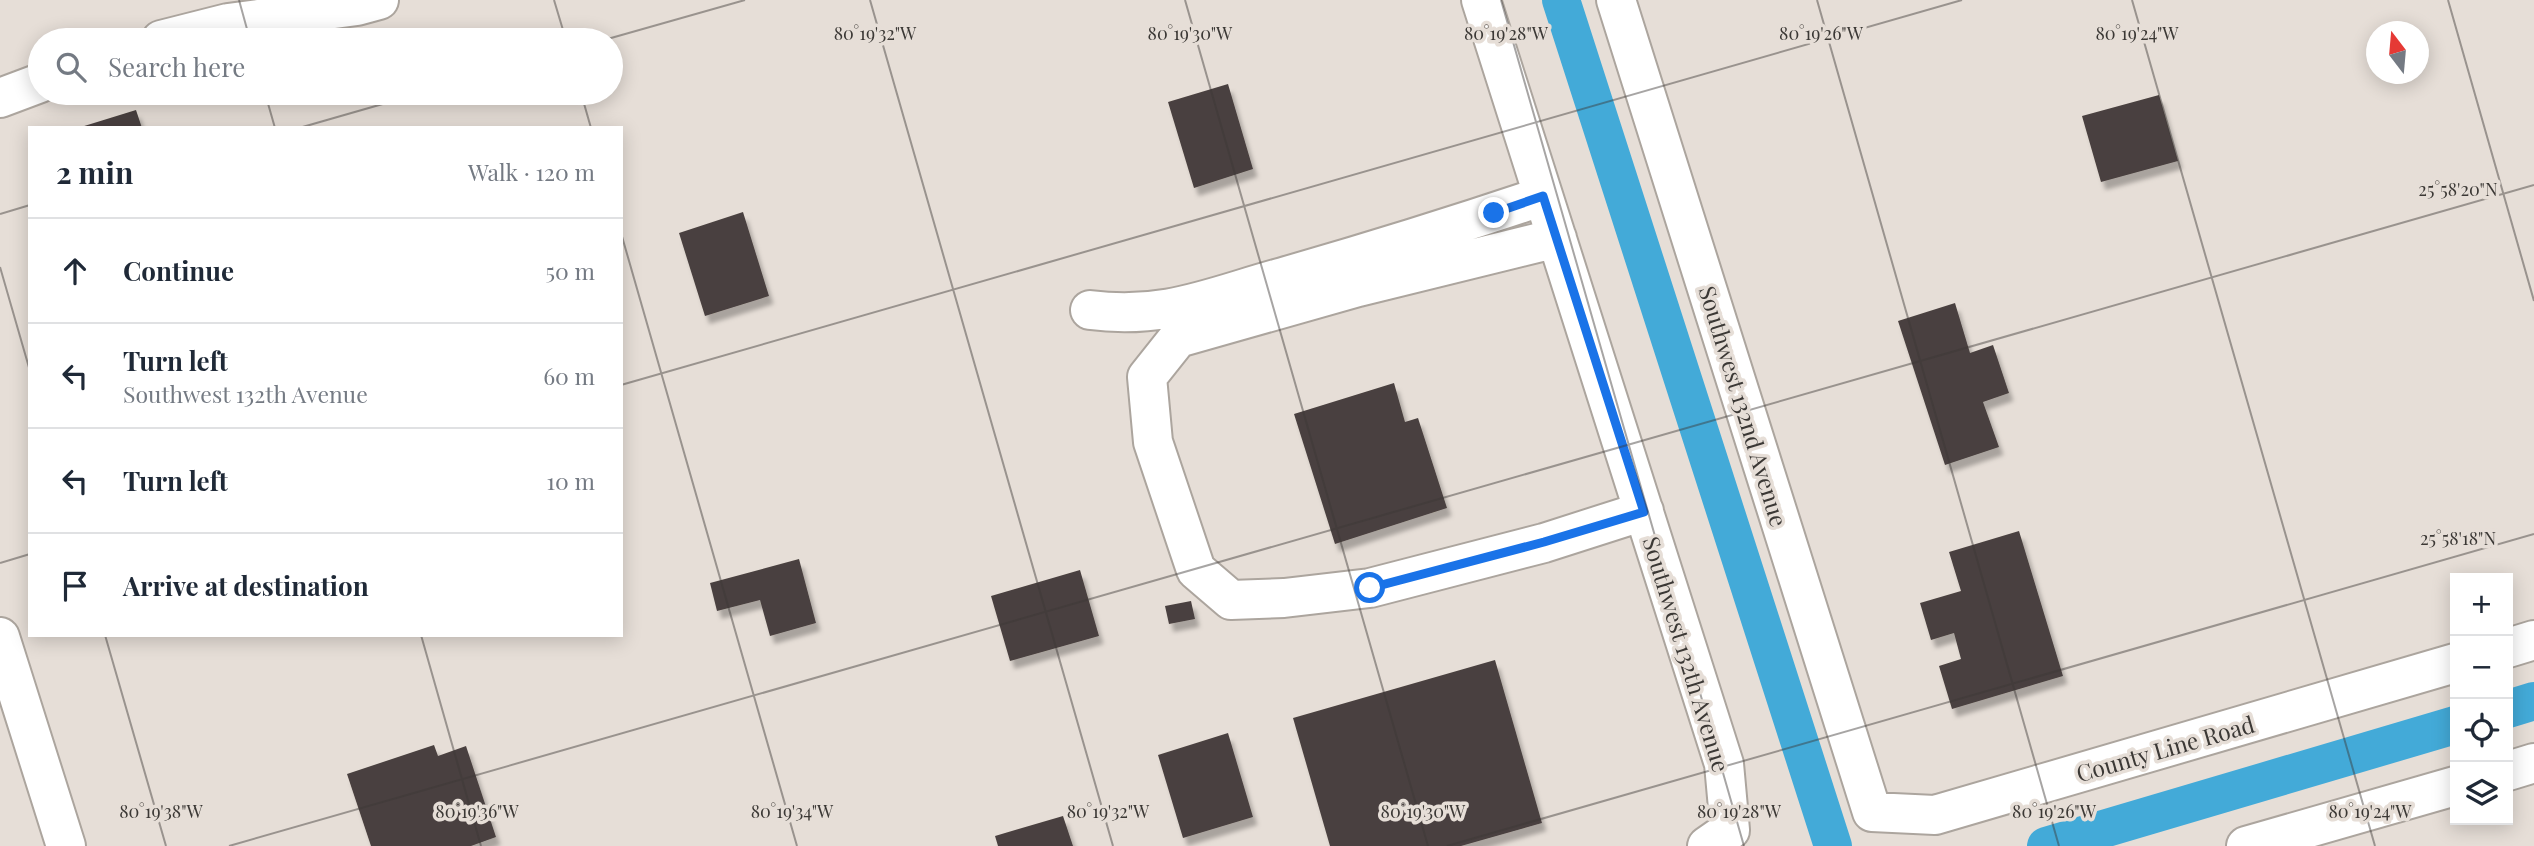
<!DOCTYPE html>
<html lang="en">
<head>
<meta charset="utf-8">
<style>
  body { margin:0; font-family:"Playfair Display",serif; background:#f2f2f3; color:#1f2937 }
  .controls { position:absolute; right:21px; bottom:21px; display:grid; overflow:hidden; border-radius:0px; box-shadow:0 4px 18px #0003 }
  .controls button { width:63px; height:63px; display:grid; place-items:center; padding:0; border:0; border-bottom:2px solid #e0e1e3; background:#fff; color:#1f2937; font:35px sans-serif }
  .compass { position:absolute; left:2366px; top:21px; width:63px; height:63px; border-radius:50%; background:#fff; box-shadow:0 4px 18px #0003; rotate:344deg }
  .stop { position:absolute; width:21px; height:21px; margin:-16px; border:5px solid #1a73e8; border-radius:50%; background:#fff }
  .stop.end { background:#1a73e8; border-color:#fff; box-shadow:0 2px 7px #0008 }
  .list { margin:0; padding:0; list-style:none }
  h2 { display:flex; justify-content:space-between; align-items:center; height:91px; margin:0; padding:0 28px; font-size:30px }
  h2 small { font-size:23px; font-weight:400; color:#747a83 }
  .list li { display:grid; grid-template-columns:46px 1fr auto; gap:21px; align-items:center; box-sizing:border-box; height:105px; padding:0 28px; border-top:2px solid #e0e1e3 }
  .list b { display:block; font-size:26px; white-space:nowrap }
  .list p { margin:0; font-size:23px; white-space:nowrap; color:#747a83 }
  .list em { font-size:23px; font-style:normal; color:#747a83 }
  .icon { flex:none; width:38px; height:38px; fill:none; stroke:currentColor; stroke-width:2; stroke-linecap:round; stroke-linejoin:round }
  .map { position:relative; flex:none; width:2534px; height:846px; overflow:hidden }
  .search { position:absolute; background:#fff; box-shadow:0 4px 18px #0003; left:28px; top:28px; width:595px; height:77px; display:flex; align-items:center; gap:18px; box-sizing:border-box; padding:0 24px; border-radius:38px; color:#747a83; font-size:26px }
  .panel { position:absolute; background:#fff; box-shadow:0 4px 18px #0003; left:28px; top:126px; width:595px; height:511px; border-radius:0px }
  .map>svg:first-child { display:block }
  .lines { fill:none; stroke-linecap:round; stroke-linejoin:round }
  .canal { stroke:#43aad8; stroke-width:38 }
  .building { fill:#4a413f; filter:url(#shadow) }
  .minor-casing { stroke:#aca59e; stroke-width:42 }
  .minor { stroke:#fff; stroke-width:38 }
  .route { stroke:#1a73e8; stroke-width:9 }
  .ticks { fill:none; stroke:#3b3835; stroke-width:2; stroke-opacity:0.45 }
  .labels { text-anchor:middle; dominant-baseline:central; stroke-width:7; stroke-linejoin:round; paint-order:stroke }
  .street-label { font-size:23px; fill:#3b3835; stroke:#e6ded7 }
  .ticks-label { font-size:18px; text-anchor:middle; fill:#3b3835; stroke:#e6ded7; stroke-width:7; stroke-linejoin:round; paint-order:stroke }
</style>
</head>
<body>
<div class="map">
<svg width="2534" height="846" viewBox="0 0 2534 846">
  <defs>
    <filter id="shadow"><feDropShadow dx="4.5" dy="8" stdDeviation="2" flood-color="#0004"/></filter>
  </defs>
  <rect width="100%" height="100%" fill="#e6ded7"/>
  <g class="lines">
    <!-- canal -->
    <path class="canal" d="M1561,0L1833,846
      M2508,709L2534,701
      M2046,846L2455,725"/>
  </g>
  <!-- building -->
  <path class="building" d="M1228,84L1253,169L1194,188L1168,102Z
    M2159,95L2178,161L2101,182L2082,116Z
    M136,110L142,128H81V127Z
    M743,212L769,296L705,316L679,233Z
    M1955,303L1970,353L1993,345L2009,393L1983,402L1999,447L1945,465L1898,321Z
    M1394,383L1405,422L1418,418L1447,508L1335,544L1294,414Z
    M2019,531L2063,676L1952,709L1939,666L1961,659L1954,633L1931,640L1920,603L1961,591L1949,552Z
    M799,559L816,623L770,636L760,600L717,611L710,583Z
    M1080,570L1099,636L1010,661L991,596Z
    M1191,601L1195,619L1169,624L1165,606Z
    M1495,660L1542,823L1461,846H1330L1293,718Z
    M1228,733L1253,817L1183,838L1158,755Z
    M434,745L438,756L466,746L496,837L471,846H371L347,774Z
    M1063,816L1073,846H998L995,836Z"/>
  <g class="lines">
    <!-- minor casing -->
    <g class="minor-casing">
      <path id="minor" d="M1481,0L1724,764L1730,830L1707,846
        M1616,0L1872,812L1935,815L2455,663
        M161,40L228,23L357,6L379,0
        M0,98L40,83
        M1557,238L1358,287L1178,338L1147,377L1153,442L1196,570L1231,600L1284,598L1370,588L1544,543L1644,511
        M1090,310C1165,320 1213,296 1283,277C1370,252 1457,225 1543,196
        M0,637L66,846
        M2508,648L2534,640
        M2508,771L2534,763
        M2246,846L2455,786"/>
    </g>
    <!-- minor -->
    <use href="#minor" class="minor"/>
  </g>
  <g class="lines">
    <!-- route -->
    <path class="route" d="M1370,588L1544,542L1644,512L1543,196L1494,213"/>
  </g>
  <!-- ticks -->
  <path class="ticks" d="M239,0L250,40M554,0L566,40M870,0L1113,846M1185,0L1428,846M1501,0L1744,846M1817,0L2059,846M2132,0L2375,846M2448,0L2534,301M604,40L745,0M265,93L275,128M581,93L591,128M299,128L421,93M0,214L30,205M621,233L797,846M0,267L30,371M621,385L1962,0M0,563L30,554M105,635L166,846M421,635L481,846M229,846L2534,185M1447,846L2534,534"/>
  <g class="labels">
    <!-- street labels -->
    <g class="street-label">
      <text transform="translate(1744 406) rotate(73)">Southwest 132nd Avenue</text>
      <text transform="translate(1687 654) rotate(73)">Southwest 132th Avenue</text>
      <text transform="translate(2165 748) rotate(-16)">County Line Road</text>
    </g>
  </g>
  <g class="ticks-label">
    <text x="875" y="40">80°19'32"W</text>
    <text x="1190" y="40">80°19'30"W</text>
    <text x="1506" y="40">80°19'28"W</text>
    <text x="1821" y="40">80°19'26"W</text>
    <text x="2137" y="40">80°19'24"W</text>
    <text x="2458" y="196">25°58'20"N</text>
    <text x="2458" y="545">25°58'18"N</text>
    <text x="161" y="818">80°19'38"W</text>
    <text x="477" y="818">80°19'36"W</text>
    <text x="792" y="818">80°19'34"W</text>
    <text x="1108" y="818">80°19'32"W</text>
    <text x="1423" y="818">80°19'30"W</text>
    <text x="1739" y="818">80°19'28"W</text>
    <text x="2054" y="818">80°19'26"W</text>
    <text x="2370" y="818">80°19'24"W</text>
  </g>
</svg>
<div class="controls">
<button>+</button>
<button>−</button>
<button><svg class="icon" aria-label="locate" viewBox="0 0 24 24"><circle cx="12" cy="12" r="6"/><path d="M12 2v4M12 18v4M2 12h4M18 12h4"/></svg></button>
<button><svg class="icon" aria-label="layers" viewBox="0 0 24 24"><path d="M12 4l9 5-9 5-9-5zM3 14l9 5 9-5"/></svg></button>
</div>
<svg class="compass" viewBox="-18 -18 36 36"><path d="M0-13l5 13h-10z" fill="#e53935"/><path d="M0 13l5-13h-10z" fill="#747a83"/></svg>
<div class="stop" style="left:1370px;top:588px"></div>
<div class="stop end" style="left:1494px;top:213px"></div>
<div class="search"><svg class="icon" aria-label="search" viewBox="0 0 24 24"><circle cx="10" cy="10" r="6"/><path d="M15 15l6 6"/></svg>Search here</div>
<section class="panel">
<h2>2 min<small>Walk · 120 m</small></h2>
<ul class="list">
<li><svg class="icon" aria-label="ahead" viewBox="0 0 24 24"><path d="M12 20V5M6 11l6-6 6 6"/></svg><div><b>Continue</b></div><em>50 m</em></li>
<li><svg class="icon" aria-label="left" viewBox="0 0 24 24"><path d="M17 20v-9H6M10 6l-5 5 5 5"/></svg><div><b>Turn left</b><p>Southwest 132th Avenue</p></div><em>60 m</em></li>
<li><svg class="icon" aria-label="left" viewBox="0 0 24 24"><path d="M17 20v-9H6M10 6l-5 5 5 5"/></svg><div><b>Turn left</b></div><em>10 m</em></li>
<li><svg class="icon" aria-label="arrive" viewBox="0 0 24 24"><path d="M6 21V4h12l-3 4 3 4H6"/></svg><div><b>Arrive at destination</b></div></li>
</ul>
</section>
</div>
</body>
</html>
